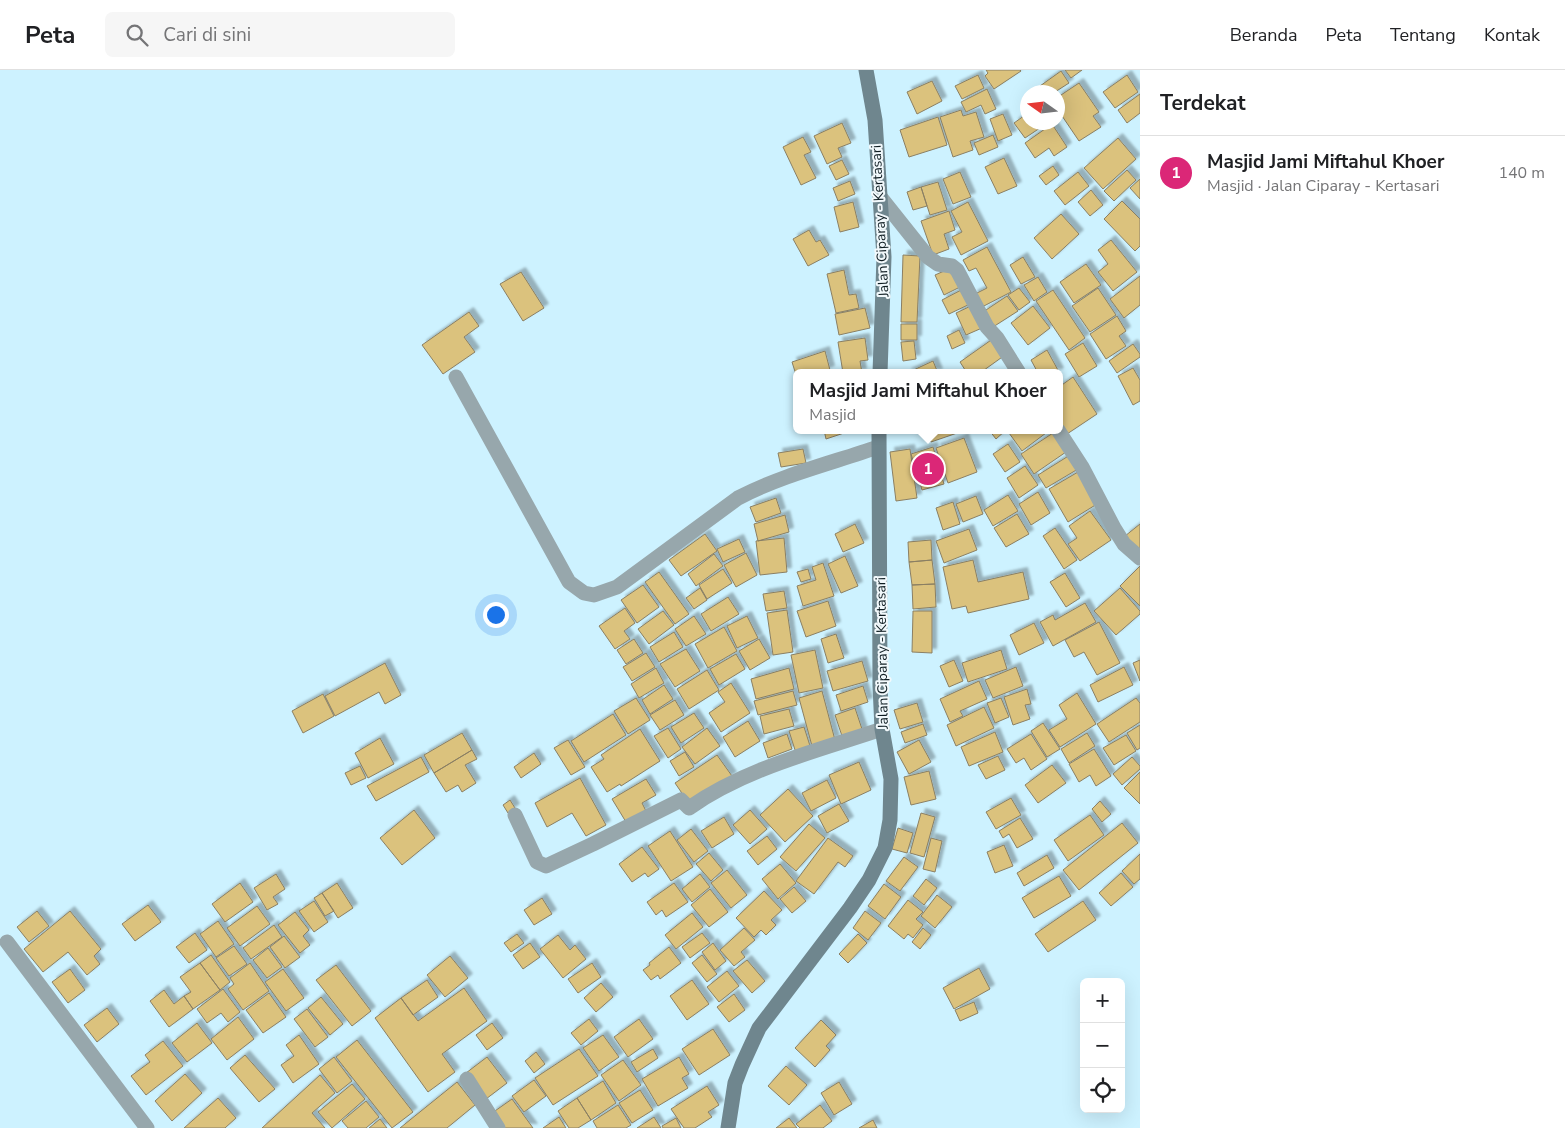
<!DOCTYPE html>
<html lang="id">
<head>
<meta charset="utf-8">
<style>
  body { margin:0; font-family:"Nunito Sans",sans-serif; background:#f6f6f6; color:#202124 }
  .controls { position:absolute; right:15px; bottom:15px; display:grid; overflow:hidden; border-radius:8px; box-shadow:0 5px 20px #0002 }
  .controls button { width:45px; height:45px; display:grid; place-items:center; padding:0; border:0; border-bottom:1px solid #e0e0e0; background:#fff; color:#202124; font:25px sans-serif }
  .compass { position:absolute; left:1020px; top:15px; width:45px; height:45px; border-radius:50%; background:#fff; box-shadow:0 5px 20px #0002; rotate:284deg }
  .you { position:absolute; left:495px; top:544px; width:18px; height:18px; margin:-12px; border:4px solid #fff; border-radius:50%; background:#1a73e8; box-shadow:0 0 0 8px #1a73e833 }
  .badge { display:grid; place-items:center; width:32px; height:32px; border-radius:50%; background:#db2777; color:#fff; font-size:16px; font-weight:700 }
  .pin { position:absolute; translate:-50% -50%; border:2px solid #fff; box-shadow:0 1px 5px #0006 }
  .popup { position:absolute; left:793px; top:299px; width:270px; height:65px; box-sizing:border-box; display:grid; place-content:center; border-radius:8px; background:#fff; filter:drop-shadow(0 1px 4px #0005); font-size:16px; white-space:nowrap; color:#757577 }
  .popup b { font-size:19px; color:#202124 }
  .popup::after { content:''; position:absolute; left:50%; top:100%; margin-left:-10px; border:10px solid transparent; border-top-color:#fff }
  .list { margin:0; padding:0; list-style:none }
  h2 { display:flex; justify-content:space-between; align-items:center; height:65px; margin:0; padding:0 20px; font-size:21px }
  h2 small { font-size:16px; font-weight:400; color:#757577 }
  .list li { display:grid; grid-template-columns:32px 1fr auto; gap:15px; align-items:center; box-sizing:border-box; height:75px; padding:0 20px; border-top:1px solid #e0e0e0 }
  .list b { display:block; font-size:19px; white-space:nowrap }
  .list p { margin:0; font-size:16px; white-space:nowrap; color:#757577 }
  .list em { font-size:16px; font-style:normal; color:#757577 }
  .icon { flex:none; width:28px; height:28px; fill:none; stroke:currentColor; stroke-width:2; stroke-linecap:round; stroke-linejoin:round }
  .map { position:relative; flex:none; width:1140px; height:1058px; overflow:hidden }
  header { display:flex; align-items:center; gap:30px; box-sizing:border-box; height:70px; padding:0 25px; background:#fff; border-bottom:1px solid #e0e0e0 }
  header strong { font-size:24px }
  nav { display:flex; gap:28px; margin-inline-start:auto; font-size:18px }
  .search { width:350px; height:45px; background:#f6f6f6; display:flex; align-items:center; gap:12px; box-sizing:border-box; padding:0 18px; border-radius:8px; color:#757577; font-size:19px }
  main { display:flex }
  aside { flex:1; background:#fff }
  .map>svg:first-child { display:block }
  .building { fill:#dbc27d; stroke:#8a7f63; filter:url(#shadow) }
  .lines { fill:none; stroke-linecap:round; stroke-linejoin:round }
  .street { stroke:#97a7ac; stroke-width:15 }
  .secondary { stroke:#6f868e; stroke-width:15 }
  .labels { text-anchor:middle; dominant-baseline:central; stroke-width:4; stroke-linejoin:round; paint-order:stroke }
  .street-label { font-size:14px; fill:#0e1c21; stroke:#f2f9fc }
</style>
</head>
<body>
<header>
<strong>Peta</strong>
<div class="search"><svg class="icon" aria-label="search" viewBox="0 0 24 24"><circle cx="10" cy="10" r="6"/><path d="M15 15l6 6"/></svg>Cari di sini</div>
<nav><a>Beranda</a><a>Peta</a><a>Tentang</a><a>Kontak</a></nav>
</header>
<main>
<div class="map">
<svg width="1140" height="1058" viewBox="0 0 1140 1058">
  <defs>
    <filter id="shadow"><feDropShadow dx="4.5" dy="-4.5" stdDeviation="1" flood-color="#0004"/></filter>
  </defs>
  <rect width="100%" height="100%" fill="#cdf2ff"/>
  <!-- building -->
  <path class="building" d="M986,0H1020L1021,1L994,19L985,6L988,3Z
    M1065,0H1082L1071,8Z
    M1061,1L1069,13L1055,22H1044L1040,16Z
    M978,5L984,18L962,29L955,16Z
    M1127,5L1138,22L1115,38L1103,22Z
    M932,11L942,31L917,44L907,22Z
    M1079,13L1099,42L1093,46L1101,57L1079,71L1058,40V27Z
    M987,19L996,39L985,44L981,35L966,42L961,32Z
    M1140,24V43L1127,53L1118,40Z
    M961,40L963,46L976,42L984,67L970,71L973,80L953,87L940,47Z
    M1028,43V52H1041L1043,56L1025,68L1014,53Z
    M1003,44L1012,65L998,71L990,49Z
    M938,47L947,75L909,87L900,60Z
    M842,53L851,73L838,78L842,87L827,94L814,66Z
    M1052,54L1067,77L1054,86L1049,78L1035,88L1025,73Z
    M993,65L998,77L979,85L974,73Z
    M803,67L811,82L804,85L816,108L801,115L783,77Z
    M1118,68L1136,89L1103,119L1084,98Z
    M1004,88L1017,116L998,124L985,97Z
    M842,90L849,104L836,110L829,96Z
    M1053,96L1059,105L1046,115L1039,106Z
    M1127,100L1136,110L1114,131L1104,121Z
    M960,102L971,127L953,134L943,109Z
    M1078,102L1089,116L1065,135L1054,121Z
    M1140,109V129L1130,118Z
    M850,111L855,124L838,131L833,118Z
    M938,112L947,140L930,145L921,117Z
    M921,117L927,136L913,140L907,122Z
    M1091,120L1103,135L1090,146L1078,132Z
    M1122,131L1140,149V176L1135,181L1104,149Z
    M853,132L859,157L840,162L834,137Z
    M968,132L988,171L961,185L952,167L962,162L951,141Z
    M949,141L955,160L944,164L949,179L933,185L921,151Z
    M1061,144L1079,164L1052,189L1034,168Z
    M809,160L816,172L820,170L829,185L808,196L793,169Z
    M1111,170L1137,202L1113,221L1098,202L1108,194L1098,180Z
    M987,177L1011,222L980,238L973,225L987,218L976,198L969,201L963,190Z
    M903,185L920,186L917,252H901Z
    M1023,187L1035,207L1021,214L1010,195Z
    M1086,194L1101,215L1074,233L1060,212Z
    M951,198L960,217L944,225L935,205Z
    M844,200L849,225L856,224L859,238L836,243L827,204Z
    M521,202L544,238L523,251L500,214Z
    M1140,206V235L1124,248L1110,229Z
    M1038,207L1047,222L1034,231L1024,215Z
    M965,218L972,233L949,244L942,230Z
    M1019,218L1030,232L1019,240L1008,225Z
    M1098,218L1116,245L1090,262L1072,236Z
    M1053,220L1085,268L1069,280L1036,231Z
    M1007,226L1018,241L993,257L983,242Z
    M973,235L982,258L966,265L956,243Z
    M1033,236L1050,258L1028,275L1011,253Z
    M865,238L870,258L839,265L835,244Z
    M469,242L479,256L464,267L475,282L443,304L422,275Z
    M1117,246L1126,261L1119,266L1126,276L1106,289L1090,264Z
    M901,254H917V270H901Z
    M959,260L965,273L952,279L947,266Z
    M865,268L868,290L860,291L862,303H843L838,272Z
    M994,268L1005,285L980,303H967L960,292Z
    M914,271L916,289L903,291L901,272Z
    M1083,273L1097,296L1079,307L1065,284Z
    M1133,274L1140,284V287L1117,303L1109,291Z
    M1047,280L1059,302L1058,303H1038L1031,290Z
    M825,281L830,300L821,303H797V308L792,292Z
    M933,291L938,303H907Z
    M1133,298L1140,310V331L1133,335L1118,306Z
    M1073,307L1097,344L1067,364L1059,352V317Z
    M824,360H846L847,362L826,369Z
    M926,360H962L963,361L931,372Z
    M989,360H1006L996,369Z
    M1012,360H1050L1022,381L1009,363Z
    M1053,363L1066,382L1034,404L1021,384Z
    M964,368L977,402L948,413L936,378Z
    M1008,374L1020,392L1005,402L993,384Z
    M933,377L944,414L922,420L911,384Z
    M803,379L806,393L781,397L778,383Z
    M910,379L917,428L896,431L890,382Z
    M1070,385L1078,399L1046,418L1038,405Z
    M1025,396L1038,415L1019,428L1007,408Z
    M1078,402L1097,434L1068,452L1049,419Z
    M1038,422L1050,443L1031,455L1019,434Z
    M1008,425L1018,441L993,456L984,440Z
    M976,426L983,444L963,452L956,434Z
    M776,428L781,443L756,452L750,437Z
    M953,432L960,454L943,460L936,438Z
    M1090,441L1111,470L1080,491L1068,474L1077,468L1069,456Z
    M1017,444L1029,464L1006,477L994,458Z
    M785,445L789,462L758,471L754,454Z
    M855,454L864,473L843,482L835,464Z
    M1140,454V481L1125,466Z
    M1055,458L1077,490L1064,499L1043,466Z
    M969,459L977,480L944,493L936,471Z
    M705,464L717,481L681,506L669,490Z
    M784,468L787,502L760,505L756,471Z
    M739,469L745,482L723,492L717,479Z
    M931,470L932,490L909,492L908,472Z
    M746,483L757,505L736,517L724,495Z
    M714,484L723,496L696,516L688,504Z
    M845,486L858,516L841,523L828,494Z
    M932,490L935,514L912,515L909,492Z
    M973,490L978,512L1023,502L1029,529L968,543L966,536L952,539L943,497Z
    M823,493L834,526L803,536L797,516L816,510L812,497Z
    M1140,496V536L1120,516Z
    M723,499L732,513L707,529L699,515Z
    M808,499L811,509L801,512L797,502Z
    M659,502L689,544L675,554L645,512Z
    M1065,503L1080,528L1066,537L1050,512Z
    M935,514L936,537L913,539L912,515Z
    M643,515L659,537L637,553L621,530Z
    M700,518L707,530L694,539L686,528Z
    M1120,518L1140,541V544L1116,565L1094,541Z
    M784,521L787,538L766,541L763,524Z
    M728,527L739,544L711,561L701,544Z
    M828,531L836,556L806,567L797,541Z
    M1085,533L1096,552L1053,576L1040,552L1053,545L1055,550Z
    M625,538L635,553L624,561L630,569L615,579L599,556Z
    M787,540L793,582L773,585L767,543Z
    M663,541L674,555L649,574L638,559Z
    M913,541H932V583L912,582Z
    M694,546L706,564L686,576L675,559Z
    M747,546L758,568L737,578L727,556Z
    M1099,552L1120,593L1097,605L1084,582L1074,587L1065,570Z
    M1034,553L1044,573L1019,585L1010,565Z
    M724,557L737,581L708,598L695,574Z
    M674,562L683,577L659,592L650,577Z
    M836,564L844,588L828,593L821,569Z
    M634,569L643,583L626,594L617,580Z
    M759,569L770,588L750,600L739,581Z
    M686,579L700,601L675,617L660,594Z
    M815,580L823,618L799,623L791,585Z
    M1001,580L1007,599L968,612L962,593Z
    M646,583L655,597L632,611L623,597Z
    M736,584L745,599L719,615L710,599Z
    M954,590L963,611L949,617L940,596Z
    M1140,590V611L1133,593Z
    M862,591L868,611L833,621L827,601Z
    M385,593L401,625L385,634L379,622L335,646L325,626Z
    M1016,597L1023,616L993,628L985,610Z
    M1124,597L1133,615L1098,632L1090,615Z
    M656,598L664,613L639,628L631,614Z
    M789,598L794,619L756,629L751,609Z
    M707,600L719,620L689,639L677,619Z
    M979,611L987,629L960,641L963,646L950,652L940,629Z
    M731,613L750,643L721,662L709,643L725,632L718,622Z
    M664,615L673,629L650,644L642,630Z
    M863,616L868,632L841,641L836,625Z
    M1027,619L1031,634L1025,635L1030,649L1013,655L1004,627Z
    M793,621L797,635L758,645L754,631Z
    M822,621L835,670L812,676L799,628Z
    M1077,623L1096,654L1060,677L1049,660L1067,649L1059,635Z
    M323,624L334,646L303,663L292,641Z
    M636,628L650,650L628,664L614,641Z
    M1001,628L1009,647L995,653L987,633Z
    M1136,628L1140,633V652L1109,672L1097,654Z
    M675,630L684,645L660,660L650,645Z
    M917,633L923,652L900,659L894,640Z
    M984,637L994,658L956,676L947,655Z
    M855,638L863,662L843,669L835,645Z
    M789,639L794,656L764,664L760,646Z
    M694,643L704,658L681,673L671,657Z
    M613,644L626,665L584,692L571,671Z
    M748,651L760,671L735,687L723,667Z
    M1043,653L1060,679L1047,687L1031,661Z
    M923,654L927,665L905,673L901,662Z
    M1140,655V678L1137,680L1127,663Z
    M804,657L811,679L796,683L789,661Z
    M668,658L681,679L668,688L654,666Z
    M707,658L720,676L695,694L682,677Z
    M640,659L660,691L621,716L620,714L607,722L591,697L604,689L601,685Z
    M995,662L1003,682L969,696L961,677Z
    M462,663L472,680L434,703L424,685Z
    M1087,663L1095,676L1069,693L1061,679Z
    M787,664L792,679L768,688L763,673Z
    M1031,664L1047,689L1031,700L1024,688L1016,693L1007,679Z
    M1126,665L1136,681L1114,695L1103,678Z
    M380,668L394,694L368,708L355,683Z
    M568,670L585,697L571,705L554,678Z
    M919,670L931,692L909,704L897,682Z
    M1094,679L1111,706L1096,716L1090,705L1079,712L1069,694Z
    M472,680L477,689L465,695L476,713L462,722L458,715L446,722L434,703Z
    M685,682L694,697L679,706L670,691Z
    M534,683L541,694L521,708L514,697Z
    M717,685L732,706L690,735L675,713Z
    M998,686L1005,700L986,709L978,695Z
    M421,687L429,702L376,731L367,716Z
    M1132,687L1140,696V699L1122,715L1113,704Z
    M859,692L871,720L841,734L829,705Z
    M1052,695L1066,713L1038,733L1025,715Z
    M360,696L366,708L351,715L345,703Z
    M929,701L936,729L911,735L904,707Z
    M1140,702V734L1124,718Z
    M580,708L606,755L586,766L572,743L547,757L535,733Z
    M646,709L656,725L642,733L646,741L626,752L612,729Z
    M827,710L836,728L811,741L802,723Z
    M788,719L813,746L785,772L760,745Z
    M1011,728L1021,745L996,759L986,742Z
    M510,730L515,738L508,743L503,735Z
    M1100,731L1111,744L1102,752L1092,739Z
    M839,734L849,751L827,763L818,746Z
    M414,740L435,768L402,795L380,768Z
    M750,740L767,759L750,774L733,755Z
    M921,743L935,747L924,787L910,783Z
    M1090,745L1104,765L1068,791L1054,770Z
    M724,747L734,764L712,778L701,761Z
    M1020,748L1033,769L1017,778L1009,764L1003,768L999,761Z
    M1122,753L1138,773L1079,820L1063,800Z
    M809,754L825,768L796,801L780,787Z
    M898,758L913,763L907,783L892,779Z
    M691,759L708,781L694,792L677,770Z
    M670,761L693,797L671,811L648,776Z
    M767,766L777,779L758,795L747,781Z
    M828,768L853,786L845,797L838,792L814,824L796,811Z
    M931,768L942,771L935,802L923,799Z
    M1004,775L1013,796L995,803L987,782Z
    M642,777L659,799L648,807L645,803L632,812L619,794Z
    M709,783L723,800L711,811L696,794Z
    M1140,784V809L1134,814L1122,801Z
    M1047,785L1054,798L1024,816L1017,803Z
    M904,787L918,797L900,821L886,811Z
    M780,794L796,813L778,829L762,809Z
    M727,800L747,825L731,838L711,813Z
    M1121,803L1133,817L1111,836L1099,823Z
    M276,804L285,819L273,827L278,834L267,840L254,818Z
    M700,804L710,817L692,832L682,819Z
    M1059,806L1071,826L1034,848L1022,828Z
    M926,809L937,818L924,835L913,826Z
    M240,813L253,832L225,852L212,834Z
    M337,813L353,838L338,848L322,823Z
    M674,813L688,832L666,847L662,840L656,845L647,832Z
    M884,814L901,827L885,849L868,836Z
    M794,817L806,831L792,843L780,829Z
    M710,819L728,842L709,857L691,835Z
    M764,821L782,840L771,850L776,855L766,865L761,860L754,867L736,848Z
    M322,823L334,841L325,846L314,828Z
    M937,825L952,837L935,858L921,846Z
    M542,828L552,844L534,855L524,840Z
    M908,830L923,842L916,849L923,855L913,868L908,864L904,869L888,856Z
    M314,831L328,852L314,862L299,841Z
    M1083,831L1096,850L1048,882L1035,864Z
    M148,835L161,852L135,871L122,854Z
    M257,836L270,854L240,876L227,858Z
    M37,841L49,856L29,872L17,857Z
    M70,841L101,879L94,886L100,894L87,905L68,882L43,902L24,879Z
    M865,841L881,853L868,870L853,858Z
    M295,842L309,860L303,866L310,875L300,883L278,855Z
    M692,843L703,857L676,879L665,865Z
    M218,851L234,874L216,887L200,864Z
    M274,855L282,867L251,889L243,878Z
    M744,858L755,870L741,882L745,887L734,896L720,880Z
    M923,858L931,865L920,879L912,872Z
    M195,863L207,880L189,893L176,877Z
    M702,863L710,873L690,888L682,877Z
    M517,864L524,873L511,882L504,873Z
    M858,864L867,873L848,893L839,884Z
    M558,865L570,880L575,875L586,889L563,908L540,879Z
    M284,866L300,887L285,898L270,877Z
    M530,873L540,887L523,899L513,885Z
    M713,873L726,891L715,900L702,882Z
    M234,876L247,894L229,906L216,888Z
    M669,877L681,893L660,909L658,905L651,910L643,900L650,895L649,893Z
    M268,878L282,897L267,908L253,890Z
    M211,885L230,912L220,920L200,893Z
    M702,885L717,904L707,912L692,893Z
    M450,886L468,908L445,927L427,905Z
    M747,890L765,911L752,923L733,901Z
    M200,893L220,920L193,939L184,926L191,922L180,907Z
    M250,893L269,921L243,940L228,919L234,914L230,908Z
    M592,893L601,907L578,923L568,909Z
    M336,895L371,941L352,956L316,910Z
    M979,898L990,919L954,939L943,918Z
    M70,899L85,920L68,933L52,912Z
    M283,899L304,928L286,941L265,912Z
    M727,901L739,916L719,932L707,917Z
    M427,910L438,927L413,945L401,928Z
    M692,910L709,934L687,950L670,926Z
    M601,913L613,927L596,942L584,928Z
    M464,918L487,951L442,984L455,1002L428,1022L375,948L401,928L418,951Z
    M223,919L240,942L228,952L221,943L207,953L197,939Z
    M164,920L174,934L184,926L193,939L169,957L150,931Z
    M269,923L286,947L263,963L246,940Z
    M734,924L745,940L729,952L717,937Z
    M321,927L343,954L330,965L308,938Z
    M974,932L978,943L960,951L955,940Z
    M107,938L119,954L97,972L84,955Z
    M307,939L328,967L315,977L294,949Z
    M238,947L254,969L227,990L211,969Z
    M589,949L598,961L581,975L571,963Z
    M639,949L653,969L628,987L614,967Z
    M821,950L836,965L826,976L830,980L815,997L795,978Z
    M197,953L212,973L187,992L172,973Z
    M492,953L503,968L487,980L476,965Z
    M713,959L730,985L699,1005L682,979Z
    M299,965L319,994L293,1013L281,995L294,986L286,975Z
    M603,965L619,987L599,1001L583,978Z
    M357,970L413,1042L392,1058L336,987Z
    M163,971L183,996L146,1025L131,1006L150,992L145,985Z
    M579,979L598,1006L553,1035L535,1008Z
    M653,979L658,988L637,1002L631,992Z
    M536,982L545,994L534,1003L525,991Z
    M245,985L275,1019L259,1032L230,998Z
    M334,987L352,1011L337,1023L319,999Z
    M487,987L507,1013L486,1029L466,1003Z
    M679,987L689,1004L682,1008L688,1018L658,1036L642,1009Z
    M623,990L641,1015L619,1031L601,1005Z
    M786,996L807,1015L789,1035L768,1016Z
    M185,1004L202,1023L172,1051L155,1031Z
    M320,1005L335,1023L312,1043L325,1058H262Z
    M534,1010L546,1026L524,1042L512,1026Z
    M603,1011L616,1033L591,1050L577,1028Z
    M457,1012L475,1035L447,1058H400Z
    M839,1012L852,1034L834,1045L821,1023Z
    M352,1014L365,1029L332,1058L318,1042Z
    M707,1016L719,1035L708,1042L712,1047L695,1058H684L671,1039Z
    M640,1020L653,1040L632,1053L619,1033Z
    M218,1028L236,1048L225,1058H184Z
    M577,1028L591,1050L578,1058H569L558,1041Z
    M512,1029L533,1058H502L492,1043Z
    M366,1031L379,1047L366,1058H348L342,1051Z
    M618,1035L631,1055L626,1058H597L593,1051Z
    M820,1035L832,1051L823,1058H800L796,1054Z
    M559,1047L566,1058H543Z
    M654,1047L661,1058H637Z
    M676,1048L681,1058H663L662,1056Z
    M789,1048L797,1058H776Z
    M380,1049L387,1058H369Z
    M873,1050L877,1058H859Z"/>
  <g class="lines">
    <!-- street -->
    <path class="street" d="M881,128L928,187L938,194L952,196L957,200L987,257L997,268L1019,303
      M456,307L569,512L584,523L594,525L617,517L738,428C782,405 832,393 878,377
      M1058,360L1082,397L1114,458L1124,474L1140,488
      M515,745L537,792L546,796L593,774L681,730L689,738C746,698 817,681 882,659
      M7,872L147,1058
      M467,1009L498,1058"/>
    <!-- secondary -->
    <path class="secondary" d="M866,0L875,50L884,187L880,303
      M728,1058L735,1013L742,995L759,958L850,838L869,810L885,778L890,750L891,709L882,659L880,616L879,360"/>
  </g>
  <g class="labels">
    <!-- street labels -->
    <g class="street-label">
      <text transform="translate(880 151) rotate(-93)">Jalan Ciparay - Kertasari</text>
      <text transform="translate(882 583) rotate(-91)">Jalan Ciparay - Kertasari</text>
    </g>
  </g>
</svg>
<div class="controls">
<button>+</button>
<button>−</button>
<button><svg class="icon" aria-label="locate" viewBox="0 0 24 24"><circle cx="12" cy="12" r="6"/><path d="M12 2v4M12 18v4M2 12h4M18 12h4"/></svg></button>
</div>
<svg class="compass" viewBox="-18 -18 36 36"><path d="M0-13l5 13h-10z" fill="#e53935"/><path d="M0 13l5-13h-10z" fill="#757577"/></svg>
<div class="you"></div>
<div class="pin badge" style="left:928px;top:399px">1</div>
<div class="popup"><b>Masjid Jami Miftahul Khoer</b>Masjid</div>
</div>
<aside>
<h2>Terdekat<small></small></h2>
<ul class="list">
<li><span class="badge">1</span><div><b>Masjid Jami Miftahul Khoer</b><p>Masjid · Jalan Ciparay - Kertasari</p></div><em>140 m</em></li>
</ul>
</aside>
</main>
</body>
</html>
